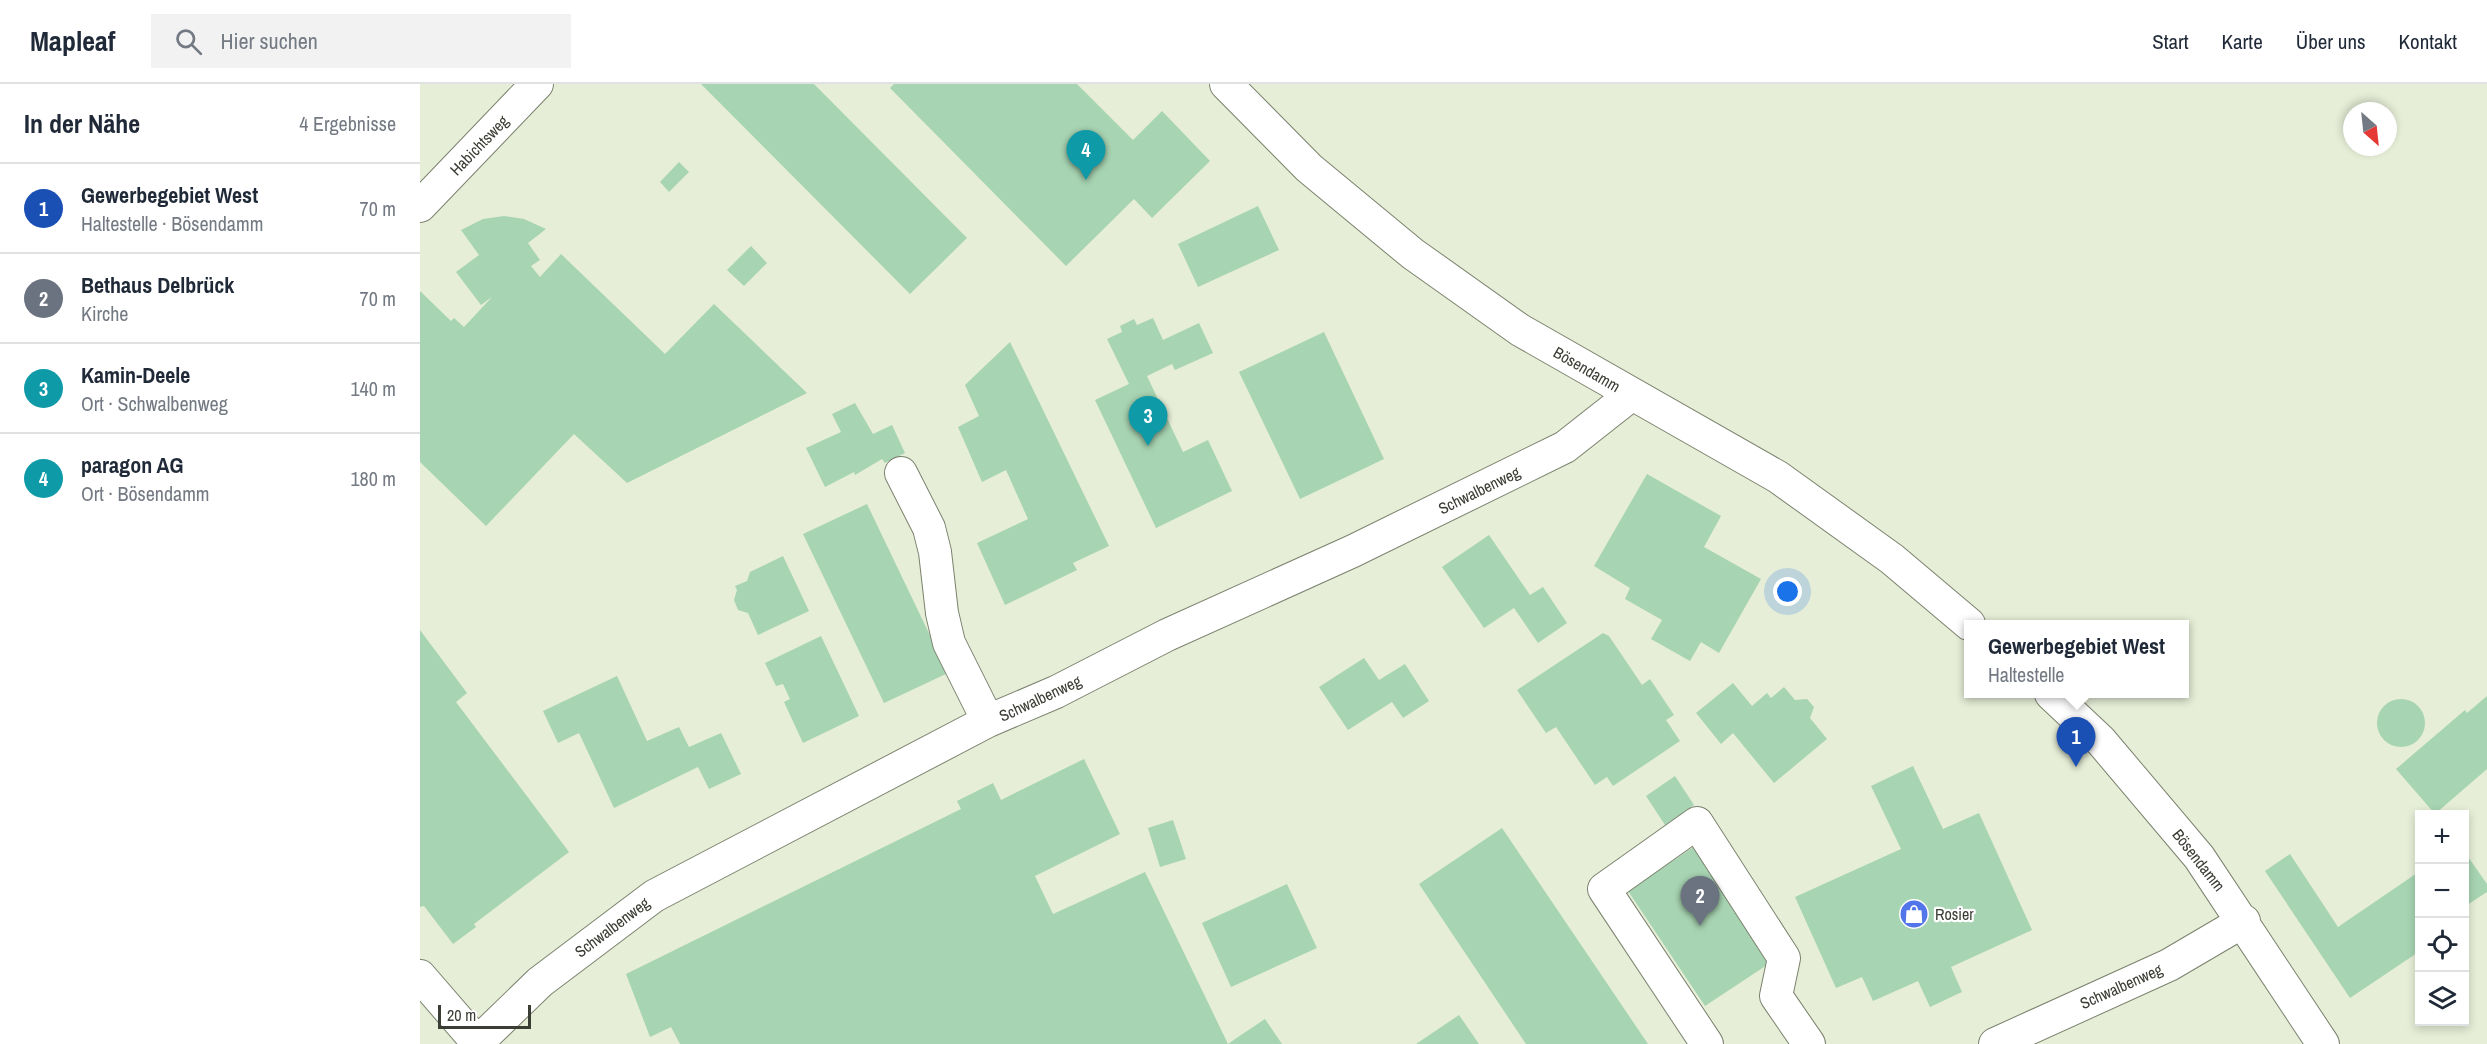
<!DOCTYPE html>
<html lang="de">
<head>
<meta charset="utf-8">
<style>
  body { margin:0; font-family:"Archivo Narrow",sans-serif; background:#f2f2f3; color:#1f2937 }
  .controls { position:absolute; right:18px; bottom:18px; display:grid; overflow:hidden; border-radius:0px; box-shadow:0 3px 9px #0003 }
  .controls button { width:54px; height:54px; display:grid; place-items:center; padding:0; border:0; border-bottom:2px solid #e0e1e3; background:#fff; color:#1f2937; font:30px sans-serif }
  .compass { position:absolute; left:1923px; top:18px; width:54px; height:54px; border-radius:50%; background:#fff; box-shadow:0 3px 9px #0003; rotate:153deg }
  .scale { position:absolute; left:18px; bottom:15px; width:93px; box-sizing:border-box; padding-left:6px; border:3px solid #3a3d34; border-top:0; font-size:16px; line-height:21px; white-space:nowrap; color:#3a3d34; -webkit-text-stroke:4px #fff; paint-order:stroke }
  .you { position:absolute; left:1368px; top:508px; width:21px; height:21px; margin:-15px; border:4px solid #fff; border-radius:50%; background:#1a73e8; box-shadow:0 0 0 9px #1a73e833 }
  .badge { display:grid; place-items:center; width:39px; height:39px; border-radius:50%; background:#5275ea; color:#fff; font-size:20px; font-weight:700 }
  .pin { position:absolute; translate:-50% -50px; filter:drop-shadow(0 2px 3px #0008) }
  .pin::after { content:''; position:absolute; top:32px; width:21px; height:18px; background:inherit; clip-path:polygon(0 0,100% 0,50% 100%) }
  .popup { position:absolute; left:1544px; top:536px; width:225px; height:78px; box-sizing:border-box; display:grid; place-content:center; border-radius:0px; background:#fff; filter:drop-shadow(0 2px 4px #0005); font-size:20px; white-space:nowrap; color:#747a83 }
  .popup b { font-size:22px; color:#1f2937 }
  .popup::after { content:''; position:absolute; left:50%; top:100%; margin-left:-12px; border:12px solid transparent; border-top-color:#fff }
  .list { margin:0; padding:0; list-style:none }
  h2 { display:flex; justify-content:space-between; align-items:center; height:78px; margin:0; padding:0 24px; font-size:26px }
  h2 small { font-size:20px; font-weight:400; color:#747a83 }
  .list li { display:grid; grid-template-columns:39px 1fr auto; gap:18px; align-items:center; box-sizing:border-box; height:90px; padding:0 24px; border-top:2px solid #e0e1e3 }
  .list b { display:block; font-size:22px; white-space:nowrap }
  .list p { margin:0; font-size:20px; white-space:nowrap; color:#747a83 }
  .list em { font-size:20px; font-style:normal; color:#747a83 }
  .icon { flex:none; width:33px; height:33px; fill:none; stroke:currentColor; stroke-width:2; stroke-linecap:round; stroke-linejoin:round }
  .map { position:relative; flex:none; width:2067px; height:960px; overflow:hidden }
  header { display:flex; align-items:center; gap:36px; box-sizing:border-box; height:84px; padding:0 30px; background:#fff; border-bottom:2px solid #e0e1e3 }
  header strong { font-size:28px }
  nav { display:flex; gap:33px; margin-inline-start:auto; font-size:21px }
  .search { width:420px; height:54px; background:#f2f2f3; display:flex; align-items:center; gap:15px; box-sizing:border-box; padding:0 21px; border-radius:0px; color:#747a83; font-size:22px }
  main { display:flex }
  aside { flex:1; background:#fff }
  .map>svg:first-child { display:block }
  .building { fill:#a7d4b2 }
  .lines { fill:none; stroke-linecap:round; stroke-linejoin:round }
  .minor-casing { stroke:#7b826e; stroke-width:34 }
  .minor { stroke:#fff; stroke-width:32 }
  .labels { text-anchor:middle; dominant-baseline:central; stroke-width:4.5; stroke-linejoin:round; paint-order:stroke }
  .street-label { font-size:16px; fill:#3a3d34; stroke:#fff }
  .poi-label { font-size:16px; fill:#3a3d34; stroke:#fff; text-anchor:start }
</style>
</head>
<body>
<header>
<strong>Mapleaf</strong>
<div class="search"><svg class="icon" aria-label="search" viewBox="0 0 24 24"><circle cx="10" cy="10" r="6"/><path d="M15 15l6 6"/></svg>Hier suchen</div>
<nav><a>Start</a><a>Karte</a><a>Über uns</a><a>Kontakt</a></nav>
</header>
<main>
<aside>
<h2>In der Nähe<small>4 Ergebnisse</small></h2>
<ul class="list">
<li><span class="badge" style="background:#1a4fb4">1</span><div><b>Gewerbegebiet West</b><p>Haltestelle · Bösendamm</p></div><em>70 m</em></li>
<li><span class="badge" style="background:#6b7280">2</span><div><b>Bethaus Delbrück</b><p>Kirche</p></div><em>70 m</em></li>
<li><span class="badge" style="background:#0f9aa8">3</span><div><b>Kamin-Deele</b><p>Ort · Schwalbenweg</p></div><em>140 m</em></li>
<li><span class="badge" style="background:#0f9aa8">4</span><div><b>paragon AG</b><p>Ort · Bösendamm</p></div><em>180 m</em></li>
</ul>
</aside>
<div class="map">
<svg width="2067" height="960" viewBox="0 0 2067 960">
  <rect width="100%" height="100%" fill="#e6eed7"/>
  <!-- building -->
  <path class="building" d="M281,0H394L547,154L490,210Z
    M474,0H657L713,56L742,27L790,77L732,134L714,115L646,182L470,4Z
    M259,78L269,88L249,108L240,98Z
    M838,122L859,166L778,203L758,160Z
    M84,132L104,135L126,145L108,159L120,176L111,182L120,193L141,170L245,270L294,220L387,309L207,399L154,350L66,442L0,378V207L31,237L34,234L44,243L72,213L61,221L36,188L59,171L41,146L63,135Z
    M331,162L347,179L324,202L307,186Z
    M733,234L743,256L779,239L793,269L755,286L752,280L727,292L763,368L788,356L812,407L736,444L675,316L709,300L687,255L702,248L700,242L714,235L717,241Z
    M904,248L964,375L880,415L819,288Z
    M590,258L689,462L653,479L657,486L585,521L557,459L608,435L586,386L562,398L538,343L559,332L545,301Z
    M435,319L453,350L472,341L485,369L465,379L462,375L435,391L434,388L405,403L386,364L421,348L412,330Z
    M1227,390L1301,432L1284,463L1341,495L1299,569L1281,558L1270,577L1231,555L1242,536L1205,515L1210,504L1174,482Z
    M447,420L528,589L464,619L383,450Z
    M1069,451L1110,511L1123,503L1147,539L1118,559L1094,524L1064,544L1022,483Z
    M363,472L389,527L338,551L328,529L318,526L314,516L317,506L315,502L327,497L330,488Z
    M0,546L47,609L36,618L149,768L54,840L56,843L33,860L4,822L0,823Z
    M1183,549L1189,552L1222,601L1230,595L1254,631L1246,636L1260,657L1193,702L1187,693L1175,701L1136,643L1126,649L1097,606Z
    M401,552L439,632L383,659L364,618L370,615L363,600L356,602L345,579Z
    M944,574L959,596L985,580L1009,617L983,634L972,618L928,646L899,603Z
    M197,592L227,657L259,643L269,663L301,649L321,690L289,705L278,683L194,724L159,649L138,659L123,627Z
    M1313,599L1332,622L1347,609L1351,614L1364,603L1375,616L1387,615L1394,623L1390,634L1407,655L1354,699L1313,649L1301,660L1276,629Z
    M2067,612V685L2015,730L1976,685L2045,626L2047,629Z
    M1957 639a24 24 0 1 1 48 0a24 24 0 1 1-48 0Z
    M664,675L700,750L615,792L633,830L725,788L808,960H260L251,943L230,953L206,890L541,725L537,717L573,699L581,716Z
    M1493,682L1523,745L1559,729L1612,846L1531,883L1542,908L1510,923L1498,897L1453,917L1442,893L1416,904L1375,813L1481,765L1451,702Z
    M1255,692L1274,721L1245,741L1226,712Z
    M753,736L766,775L740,783L728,744Z
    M1082,744L1228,960H1106L999,800Z
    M1275,762L1353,877L1285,922L1208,807Z
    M2044,767L2067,800V808L2044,823Z
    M1870,770L1918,843L2000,787V867L1930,914L1845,787Z
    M867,800L897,864L811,903L782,839Z
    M1039,931L1059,960H996Z
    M845,935L862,960H808L818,953Z"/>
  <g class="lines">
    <!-- minor casing -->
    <g class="minor-casing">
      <path id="minor" d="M806,0L889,84L993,170L1100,246L1358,393L1472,475L1549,540
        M0,122L117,0
        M481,389L509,444L515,468L522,529L529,559L568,637
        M1631,610L1681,657L1779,773L1903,960
        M0,892L57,958
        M56,960L120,898L234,812L568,637L636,608L747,551L933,467L1145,363L1211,311
        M1287,960L1184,805L1277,739L1364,874L1356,912L1389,960
        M1575,960L1749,881L1824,837"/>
    </g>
    <!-- minor -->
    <use href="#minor" class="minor"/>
  </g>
  <!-- icons -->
  <defs>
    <g id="shop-disc" transform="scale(1.5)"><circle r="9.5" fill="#5275ea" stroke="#fff"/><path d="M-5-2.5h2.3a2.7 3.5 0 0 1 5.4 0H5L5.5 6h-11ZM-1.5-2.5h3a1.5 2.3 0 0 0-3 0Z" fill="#fff"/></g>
  </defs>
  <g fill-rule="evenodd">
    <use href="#shop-disc" x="1494" y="830"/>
  </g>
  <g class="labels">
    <!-- street labels -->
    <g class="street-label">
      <text transform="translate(59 61) rotate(-46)">Habichtsweg</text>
      <text transform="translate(1167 285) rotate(30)">Bösendamm</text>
      <text transform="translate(1059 406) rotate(-26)">Schwalbenweg</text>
      <text transform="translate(620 614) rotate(-25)">Schwalbenweg</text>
      <text transform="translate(1779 776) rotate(52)">Bösendamm</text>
      <text transform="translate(192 843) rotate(-37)">Schwalbenweg</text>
      <text transform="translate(1701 902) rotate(-24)">Schwalbenweg</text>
    </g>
    <!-- poi labels -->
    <g class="poi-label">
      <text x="1515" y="830">Rosier</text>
    </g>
  </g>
</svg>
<div class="controls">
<button>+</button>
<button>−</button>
<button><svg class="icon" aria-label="locate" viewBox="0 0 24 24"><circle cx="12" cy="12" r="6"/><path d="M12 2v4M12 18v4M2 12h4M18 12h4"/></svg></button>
<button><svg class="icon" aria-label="layers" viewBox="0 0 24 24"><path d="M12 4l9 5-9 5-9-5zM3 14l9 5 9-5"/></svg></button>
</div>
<svg class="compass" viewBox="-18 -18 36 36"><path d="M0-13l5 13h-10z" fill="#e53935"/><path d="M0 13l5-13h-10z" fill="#747a83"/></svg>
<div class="scale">20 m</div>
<div class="you"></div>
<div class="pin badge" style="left:1656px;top:683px;background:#1a4fb4">1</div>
<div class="popup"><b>Gewerbegebiet West</b>Haltestelle</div>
<div class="pin badge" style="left:1280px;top:842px;background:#6b7280">2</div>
<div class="pin badge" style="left:728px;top:362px;background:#0f9aa8">3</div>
<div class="pin badge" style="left:666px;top:96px;background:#0f9aa8">4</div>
</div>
</main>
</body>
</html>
